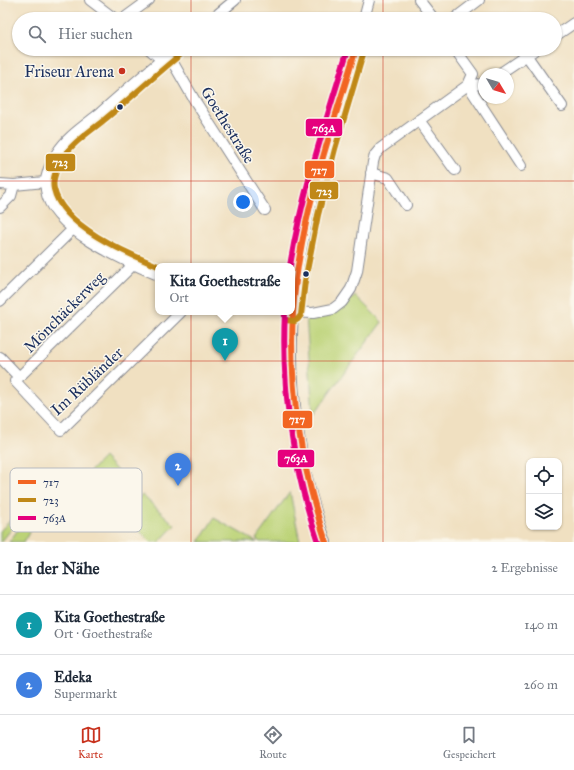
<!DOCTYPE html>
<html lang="de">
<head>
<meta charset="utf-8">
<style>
  body { margin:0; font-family:"IM FELL Great Primer",serif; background:#f6f6f7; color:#1f2937 }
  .controls { position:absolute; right:12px; bottom:12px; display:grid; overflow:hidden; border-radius:8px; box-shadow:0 1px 3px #0004 }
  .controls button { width:36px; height:36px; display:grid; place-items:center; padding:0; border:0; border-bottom:1px solid #e0e1e3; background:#fff; color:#1f2937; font:20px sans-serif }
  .compass { position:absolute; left:478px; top:68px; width:36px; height:36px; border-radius:50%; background:#fff; box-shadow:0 1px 3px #0004; rotate:128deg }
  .you { position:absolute; left:243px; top:202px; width:14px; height:14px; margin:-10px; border:3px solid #fff; border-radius:50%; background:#1a73e8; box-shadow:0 0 0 6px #1a73e833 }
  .badge { display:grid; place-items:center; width:26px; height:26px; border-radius:50%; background:#c8321e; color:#fff; font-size:13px; font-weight:700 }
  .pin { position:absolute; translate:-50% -33px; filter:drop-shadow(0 1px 2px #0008) }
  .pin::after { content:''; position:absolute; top:21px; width:14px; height:12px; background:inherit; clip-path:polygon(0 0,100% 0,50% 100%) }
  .popup { position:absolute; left:155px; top:263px; width:140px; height:52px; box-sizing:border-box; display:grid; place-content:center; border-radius:8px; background:#fff; filter:drop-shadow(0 1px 3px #0005); font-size:13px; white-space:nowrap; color:#747a83 }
  .popup b { font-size:15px; color:#1f2937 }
  .popup::after { content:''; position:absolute; left:50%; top:100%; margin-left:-8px; border:8px solid transparent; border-top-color:#fff }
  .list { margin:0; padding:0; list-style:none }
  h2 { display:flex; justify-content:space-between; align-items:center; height:52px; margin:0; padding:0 16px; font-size:17px }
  h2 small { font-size:13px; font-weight:400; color:#747a83 }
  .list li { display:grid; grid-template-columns:26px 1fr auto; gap:12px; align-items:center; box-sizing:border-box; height:60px; padding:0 16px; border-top:1px solid #e0e1e3 }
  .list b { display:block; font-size:15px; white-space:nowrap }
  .list p { margin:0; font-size:13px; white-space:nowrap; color:#747a83 }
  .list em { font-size:13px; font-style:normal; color:#747a83 }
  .icon { flex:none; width:22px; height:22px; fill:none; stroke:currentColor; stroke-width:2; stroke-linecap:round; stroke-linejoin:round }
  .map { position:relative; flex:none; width:574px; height:542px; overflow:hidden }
  .search { position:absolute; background:#fff; box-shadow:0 1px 3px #0004; left:12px; right:12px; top:12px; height:44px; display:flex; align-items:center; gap:10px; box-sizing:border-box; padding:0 14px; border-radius:22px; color:#747a83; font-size:15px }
  .sheet { height:172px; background:#fff }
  nav { display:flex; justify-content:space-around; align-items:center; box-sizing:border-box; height:56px; border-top:1px solid #e0e1e3; background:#fff; font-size:11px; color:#747a83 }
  nav a { display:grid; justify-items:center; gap:2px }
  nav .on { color:#c8321e }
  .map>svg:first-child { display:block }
  .green { fill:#bcd377; stroke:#6c816a }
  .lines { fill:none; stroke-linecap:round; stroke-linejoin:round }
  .minor-casing { stroke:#868890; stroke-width:12 }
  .minor { stroke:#fff; stroke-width:10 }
  .bus-1-casing { stroke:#fbf7ec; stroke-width:9 }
  .bus-2-casing { stroke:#fbf7ec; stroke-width:9 }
  .bus-3-casing { stroke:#fbf7ec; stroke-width:9 }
  .bus-1 { stroke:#f26522; stroke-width:6 }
  .bus-2 { stroke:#c08818; stroke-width:6 }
  .bus-3 { stroke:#e5007d; stroke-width:6 }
  .grid { fill:none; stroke:#c8321e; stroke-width:1; stroke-opacity:0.55 }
  .poi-dot { fill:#c8321e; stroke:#fbf7ec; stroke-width:1.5 }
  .bus-dot { fill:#1b2f5e; stroke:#fbf7ec; stroke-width:1.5 }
  .labels { text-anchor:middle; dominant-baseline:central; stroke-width:3; stroke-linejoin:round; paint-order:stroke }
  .poi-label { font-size:16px; fill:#1b2f5e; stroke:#fbf7ec; text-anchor:end }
  .street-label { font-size:16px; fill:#1b2f5e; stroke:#fbf7ec }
  .key { fill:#fbf7ec; stroke:#b8bbc1; stroke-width:1 }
  .key-label { font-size:11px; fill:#1b2f5e }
  .line-badge { stroke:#fbf7ec; stroke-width:1.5 }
  .badge-label { font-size:11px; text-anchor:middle; font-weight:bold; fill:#fff }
</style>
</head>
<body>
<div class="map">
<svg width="574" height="542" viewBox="0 0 574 542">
  <rect width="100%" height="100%" fill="#fbf7ec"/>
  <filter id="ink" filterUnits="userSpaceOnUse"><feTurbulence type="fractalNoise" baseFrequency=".025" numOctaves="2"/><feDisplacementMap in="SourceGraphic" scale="8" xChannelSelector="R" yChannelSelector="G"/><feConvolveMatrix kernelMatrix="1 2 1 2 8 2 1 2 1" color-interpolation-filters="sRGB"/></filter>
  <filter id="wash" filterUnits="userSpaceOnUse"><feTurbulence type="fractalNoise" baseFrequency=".012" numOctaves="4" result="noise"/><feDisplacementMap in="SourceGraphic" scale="16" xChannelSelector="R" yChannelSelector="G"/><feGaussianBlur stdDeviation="0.9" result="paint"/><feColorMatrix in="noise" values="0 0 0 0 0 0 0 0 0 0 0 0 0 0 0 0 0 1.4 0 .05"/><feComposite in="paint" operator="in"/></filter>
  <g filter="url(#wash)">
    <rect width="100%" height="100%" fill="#f0e0c1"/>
    <!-- green -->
    <path class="green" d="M356,296L382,322L313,415L306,315L332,311Z
      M104,457L135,490L113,512L77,485Z
      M290,492L300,542H260L256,539Z
      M142,495L175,525L159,542H151L123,515Z
      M24,506L28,509L1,542H0V531Z
      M31,512L37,517L24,542H9Z
      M214,518L253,540L257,542H199Z"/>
  </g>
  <g filter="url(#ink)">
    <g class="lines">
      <!-- minor casing -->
      <g class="minor-casing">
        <path id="minor" d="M90,0L115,19
          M419,0L434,19
          M123,19L149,0
          M212,19L235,0
          M364,19L369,0
          M454,19L479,0
          M555,36L574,23
          M149,49L162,60
          M455,49L473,74L468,85L521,166
          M168,54L195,101L265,210
          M527,56L562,106
          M499,74L536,49
          M419,120L455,170
          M371,173L388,178L406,205
          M0,184L14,185L45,182
          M0,207L11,196L14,185
          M134,264L15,381L61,430L181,312
          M158,275C125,261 51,229 46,190C44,177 50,164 57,153C67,137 84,126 99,114C124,92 149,70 175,49
          M0,301L73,229
          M286,312L313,313L333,309L342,302L351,289L357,271L373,162L375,155L381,148L468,85L484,84
          M0,357L19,377
          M326,542C300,471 288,388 293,313C299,224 330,134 356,49"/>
      </g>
      <!-- minor -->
      <use href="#minor" class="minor"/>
      <!-- bus-1 casing -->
      <g class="bus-1-casing">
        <path id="bus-1" d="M326,542C298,457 285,369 296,280C306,201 333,125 356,49"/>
      </g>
      <!-- bus-2 casing -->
      <g class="bus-2-casing">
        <path id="bus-2" d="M158,266C126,253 62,226 54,189C51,176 60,162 67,152C77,139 91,131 104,120C130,99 154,76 180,55
          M285,320L295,321L298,319L301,315L305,281L318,215L335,149L364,51"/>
      </g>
      <!-- bus-3 casing -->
      <g class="bus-3-casing">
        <path id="bus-3" d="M290,266C302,192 326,121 348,49
          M285,312C281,391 293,467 318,542"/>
      </g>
      <!-- bus-1 -->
      <use href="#bus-1" class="bus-1"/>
      <!-- bus-2 -->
      <use href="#bus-2" class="bus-2"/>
      <!-- bus-3 -->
      <use href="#bus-3" class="bus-3"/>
    </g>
  </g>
  <!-- grid -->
  <path class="grid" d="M191,0V19M383,0V19M191,49V542M383,49V542M0,181H574M0,361H574"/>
  <!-- markers -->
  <circle class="poi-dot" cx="122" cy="71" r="4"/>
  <g class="bus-dot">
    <circle cx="120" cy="107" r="3.5"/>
    <circle cx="306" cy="274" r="3.5"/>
  </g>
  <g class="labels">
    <!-- poi labels -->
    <g class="poi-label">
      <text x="114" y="71">Friseur Arena</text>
    </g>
    <!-- street labels -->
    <g class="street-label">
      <text transform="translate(228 125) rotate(58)">Goethestraße</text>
      <text transform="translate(64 312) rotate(-45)">Mönchäckerweg</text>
      <text transform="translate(87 381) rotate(-43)">Im Rübländer</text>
    </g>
  </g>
  <!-- legend -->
  <rect x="10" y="468" width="132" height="64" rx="6" class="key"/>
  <rect x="18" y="480" width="18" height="4" fill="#f26522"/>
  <rect x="18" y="498" width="18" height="4" fill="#c08818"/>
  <rect x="18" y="516" width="18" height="4" fill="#e5007d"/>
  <g class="key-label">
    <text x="43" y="486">717</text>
    <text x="43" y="504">723</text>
    <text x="43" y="522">763A</text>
  </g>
  <g class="line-badge">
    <rect x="305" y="118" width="38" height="19" rx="4" fill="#e5007d"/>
    <rect x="45" y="153" width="31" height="19" rx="4" fill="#c08818"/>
    <rect x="304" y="160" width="31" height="19" rx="4" fill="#f26522"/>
    <rect x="309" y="181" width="30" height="19" rx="4" fill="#c08818"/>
    <rect x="282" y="410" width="31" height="19" rx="4" fill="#f26522"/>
    <rect x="277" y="449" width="38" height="19" rx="4" fill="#e5007d"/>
  </g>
  <g class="badge-label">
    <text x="324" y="132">763A</text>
    <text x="60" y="166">723</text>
    <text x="319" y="174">717</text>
    <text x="324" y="195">723</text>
    <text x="297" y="423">717</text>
    <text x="296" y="462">763A</text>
  </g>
</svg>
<div class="controls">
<button><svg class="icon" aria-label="locate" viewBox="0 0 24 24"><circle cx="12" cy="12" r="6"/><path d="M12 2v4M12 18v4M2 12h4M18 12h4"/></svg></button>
<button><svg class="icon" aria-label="layers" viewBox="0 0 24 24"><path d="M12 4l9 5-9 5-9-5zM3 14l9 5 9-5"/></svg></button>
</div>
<svg class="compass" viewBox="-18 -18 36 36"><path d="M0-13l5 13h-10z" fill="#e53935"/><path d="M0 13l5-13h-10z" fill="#747a83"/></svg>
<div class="you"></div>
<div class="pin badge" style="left:225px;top:361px;background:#0f9aa8">1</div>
<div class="popup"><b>Kita Goethestraße</b>Ort</div>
<div class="pin badge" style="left:178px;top:486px;background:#3f7fe0">2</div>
<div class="search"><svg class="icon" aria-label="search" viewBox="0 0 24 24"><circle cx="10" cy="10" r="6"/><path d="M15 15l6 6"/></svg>Hier suchen</div>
</div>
<section class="sheet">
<h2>In der Nähe<small>2 Ergebnisse</small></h2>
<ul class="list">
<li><span class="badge" style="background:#0f9aa8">1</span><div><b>Kita Goethestraße</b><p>Ort · Goethestraße</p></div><em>140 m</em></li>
<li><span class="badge" style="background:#3f7fe0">2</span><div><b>Edeka</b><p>Supermarkt</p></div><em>260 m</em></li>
</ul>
</section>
<nav>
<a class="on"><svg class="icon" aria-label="map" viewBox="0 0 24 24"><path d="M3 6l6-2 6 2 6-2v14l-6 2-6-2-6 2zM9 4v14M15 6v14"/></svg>Karte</a>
<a><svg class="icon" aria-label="directions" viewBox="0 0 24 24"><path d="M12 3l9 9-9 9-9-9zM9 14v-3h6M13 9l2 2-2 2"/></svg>Route</a>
<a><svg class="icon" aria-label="saved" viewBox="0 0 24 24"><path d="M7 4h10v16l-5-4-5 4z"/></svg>Gespeichert</a>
</nav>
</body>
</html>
